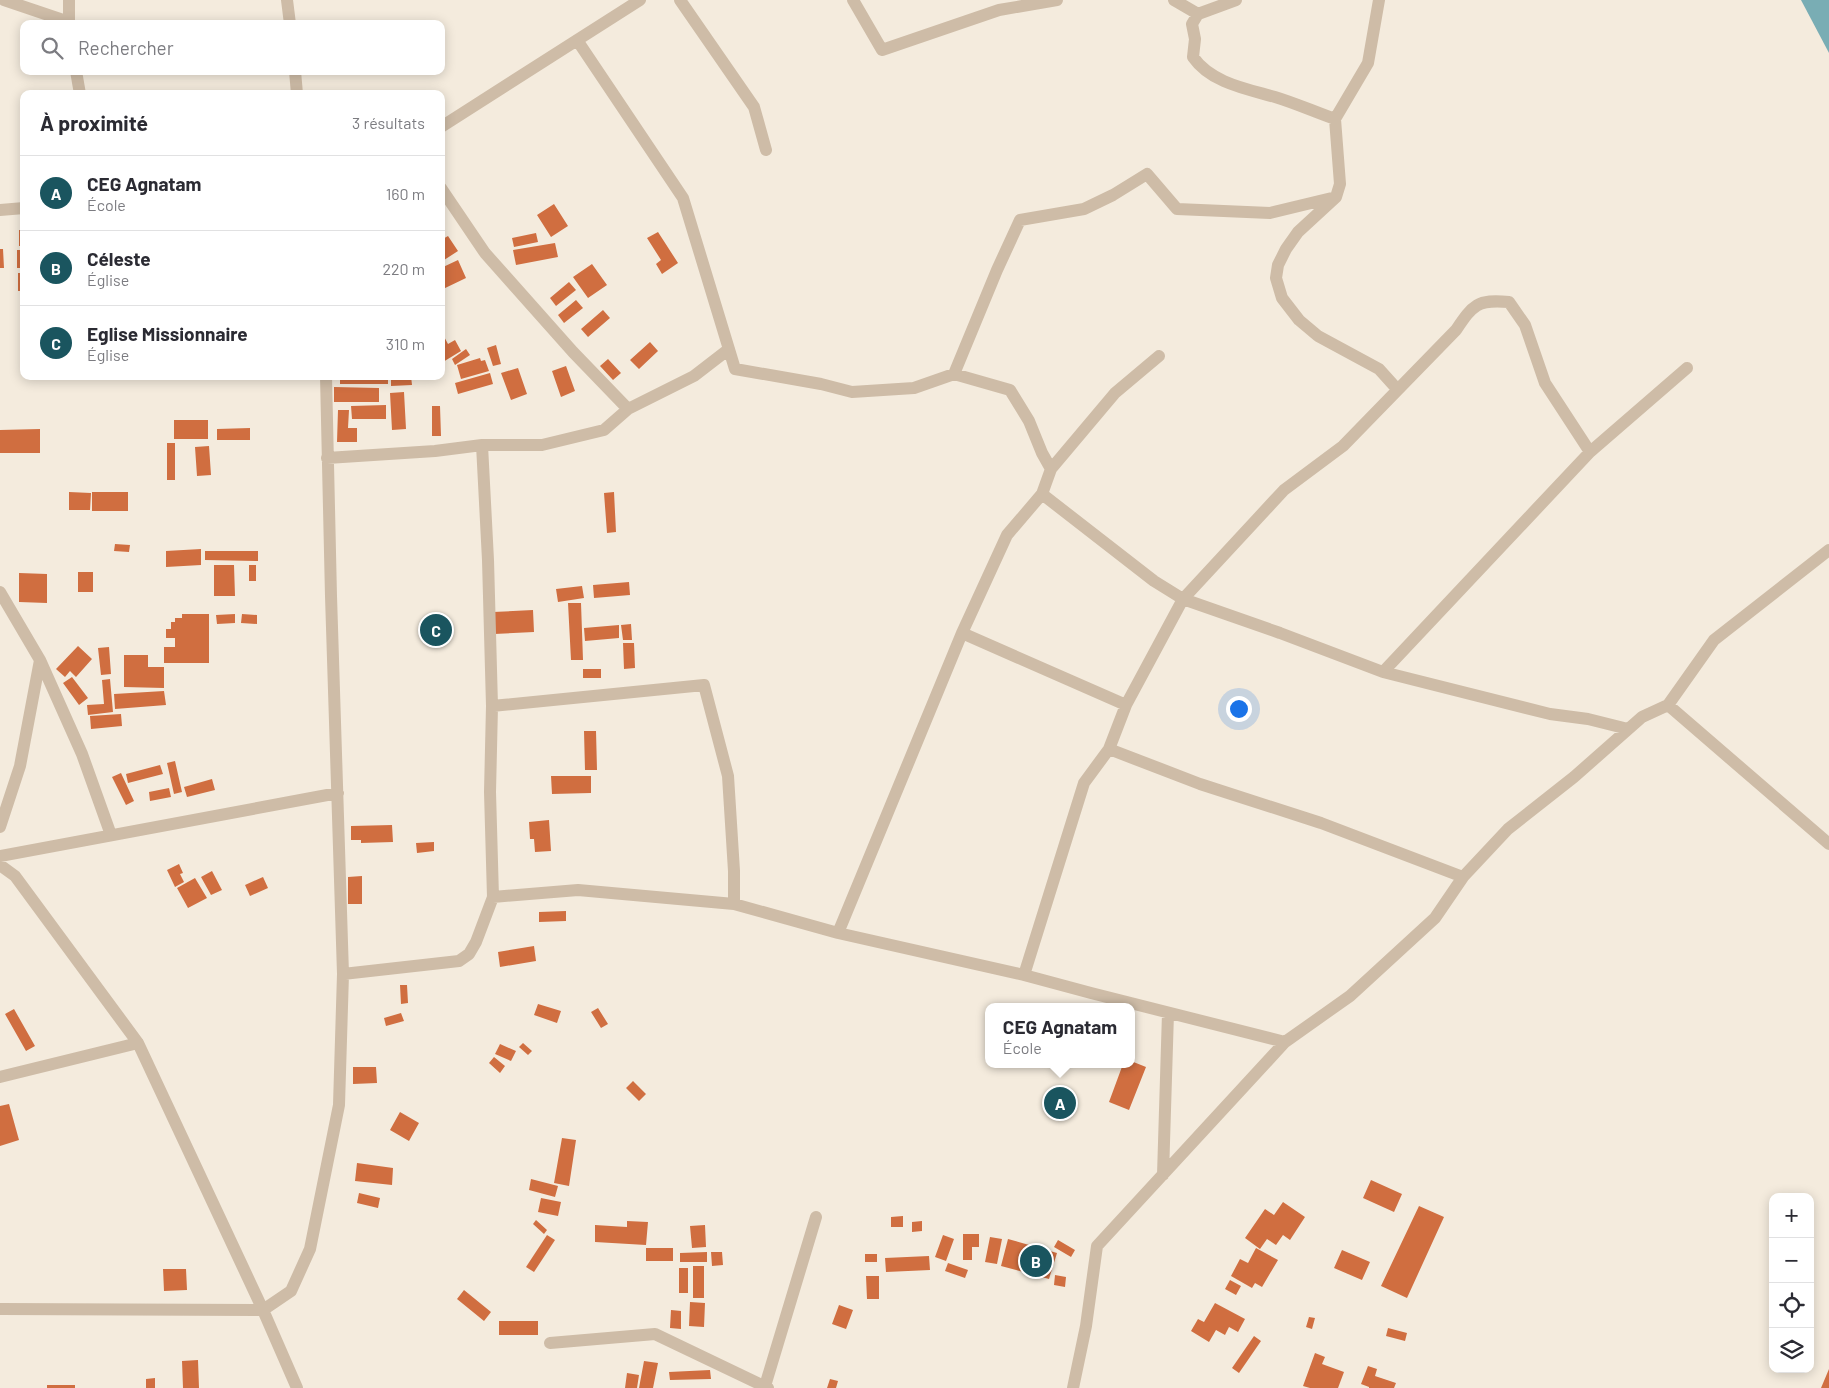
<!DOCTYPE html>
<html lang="fr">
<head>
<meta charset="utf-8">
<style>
  body { margin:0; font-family:Barlow,sans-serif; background:#f2f2f3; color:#2b2b33 }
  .controls { position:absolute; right:15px; bottom:15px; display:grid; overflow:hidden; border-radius:10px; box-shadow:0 2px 12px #0003 }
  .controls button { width:45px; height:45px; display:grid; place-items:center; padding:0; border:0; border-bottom:1px solid #e1e1e2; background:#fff; color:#2b2b33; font:25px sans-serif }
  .you { position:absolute; left:1238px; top:708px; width:18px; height:18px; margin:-12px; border:4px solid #fff; border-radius:50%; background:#1a73e8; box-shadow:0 0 0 8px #1a73e833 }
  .badge { display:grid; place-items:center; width:32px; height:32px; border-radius:50%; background:#1a555f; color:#fff; font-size:16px; font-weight:700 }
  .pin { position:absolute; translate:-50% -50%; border:2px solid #fff; box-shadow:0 1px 5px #0006 }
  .popup { position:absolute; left:985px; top:1003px; width:150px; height:65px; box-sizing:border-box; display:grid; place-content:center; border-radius:10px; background:#fff; filter:drop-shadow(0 1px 4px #0005); font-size:16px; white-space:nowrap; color:#7c7c81 }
  .popup b { font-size:19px; color:#2b2b33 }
  .popup::after { content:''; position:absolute; left:50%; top:100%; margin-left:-10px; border:10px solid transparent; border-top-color:#fff }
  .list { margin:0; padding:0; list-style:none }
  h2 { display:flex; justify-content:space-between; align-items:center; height:65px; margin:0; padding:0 20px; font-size:21px }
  h2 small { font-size:16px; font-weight:400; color:#7c7c81 }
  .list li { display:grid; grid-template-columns:32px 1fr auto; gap:15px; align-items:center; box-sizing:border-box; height:75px; padding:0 20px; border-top:1px solid #e1e1e2 }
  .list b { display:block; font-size:19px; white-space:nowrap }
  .list p { margin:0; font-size:16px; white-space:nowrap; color:#7c7c81 }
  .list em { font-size:16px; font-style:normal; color:#7c7c81 }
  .icon { flex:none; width:28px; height:28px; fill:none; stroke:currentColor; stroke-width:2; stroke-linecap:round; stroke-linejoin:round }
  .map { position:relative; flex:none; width:1829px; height:1388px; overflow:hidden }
  .search { position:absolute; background:#fff; box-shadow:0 2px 12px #0003; left:20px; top:20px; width:425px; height:55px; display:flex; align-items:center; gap:12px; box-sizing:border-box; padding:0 18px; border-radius:10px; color:#7c7c81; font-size:19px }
  .panel { position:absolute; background:#fff; box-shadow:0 2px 12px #0003; left:20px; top:90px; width:425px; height:290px; border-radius:10px }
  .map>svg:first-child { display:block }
  .water { fill:#79adb4 }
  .building { fill:#d06e40 }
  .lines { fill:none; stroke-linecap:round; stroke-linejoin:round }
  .minor { stroke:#cebca7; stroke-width:12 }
</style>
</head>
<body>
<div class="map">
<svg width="1829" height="1388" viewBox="0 0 1829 1388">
  <rect width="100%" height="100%" fill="#f4ebdd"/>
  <!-- water -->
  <path class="water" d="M1801,0H1829V53Z"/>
  <!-- building -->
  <path class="building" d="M554,204L568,226L551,237L537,215Z
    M19,230H24V246H19Z
    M658,232L678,263L662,274L656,264L661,260L647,238Z
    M536,233L538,242L514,247L512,238Z
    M448,236L458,251L441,262V240Z
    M555,243L558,257L516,265L513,250Z
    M0,249H3L4,268H0Z
    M17,250H24V268H17Z
    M458,260L466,278L441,290V268Z
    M592,264L607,285L588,298L573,277Z
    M18,273H24V291H18Z
    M569,282L576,290L556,306L550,298Z
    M576,300L583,308L564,323L558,315Z
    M603,310L610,318L588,337L581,329Z
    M441,331L448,344L455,340L461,351L443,362L441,359Z
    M650,342L658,351L639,369L630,360Z
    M496,345L501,364L493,366L487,348Z
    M466,349L470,355L455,365L452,359Z
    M480,358L481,361L485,360L489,371L461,379L457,365Z
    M608,359L621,373L613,380L600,366Z
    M566,366L575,391L561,397L552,371Z
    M518,368L527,394L511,400L501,373Z
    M490,373L493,384L458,394L455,383Z
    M340,376H388V384H340Z
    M391,376H411L412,385L391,386Z
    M334,387L379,388V402H334Z
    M404,392L406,429L392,430L390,393Z
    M386,405V419H352L351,406Z
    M432,406H440L441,436H432Z
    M338,410H349L348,428H357V442H337Z
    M174,420H208V439H174Z
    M250,428V440H217V429Z
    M40,429V453H0V430Z
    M167,443H175V480H167Z
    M209,446L211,475L197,476L195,447Z
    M69,492L91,493L90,510H69Z
    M92,492H128V511H92Z
    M614,492L616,532L607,533L604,493Z
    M115,544L130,545L129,552L114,551Z
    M201,549V565L166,567V551Z
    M205,551H258V561L205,560Z
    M214,565H234L235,596H214Z
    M249,565H256V581H249Z
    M78,572H93V592H78Z
    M19,573L47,574V603L19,602Z
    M629,582L630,595L594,598L593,585Z
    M582,586L584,598L558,602L556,589Z
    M568,603H581L583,660H571Z
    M533,610L534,632L494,634L493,612Z
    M182,614H209V663H164V647H175V638H166V629H171V622H175V618H182Z
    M235,614V623L217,624L216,615Z
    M242,614L257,615V624L241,623Z
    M631,624L632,640H623L621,625Z
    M619,625V638L585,641L584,628Z
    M623,643H634L635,668L624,669Z
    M78,646L92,659L76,677L70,671L65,677L56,669Z
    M109,647L111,674L101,675L98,648Z
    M124,655H148V667H164V688L124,687Z
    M583,669H601V678H583Z
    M72,677L88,698L79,705L63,683Z
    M110,679L113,712L88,715L87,705L104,704L102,680Z
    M164,691L166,705L115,709L114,694Z
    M121,714L122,726L91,729L90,716Z
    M584,731H596L597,770H585Z
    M175,761L182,792L174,794L167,763Z
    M160,765L163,774L128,783L126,774Z
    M121,773L134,801L126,805L112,777Z
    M551,776H591V793L552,794Z
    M212,779L215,790L187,797L184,787Z
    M169,788L171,797L150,801L149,792Z
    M549,820L551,851L535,852L534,839H530L529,822Z
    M392,825L393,842L361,843V840H351V826Z
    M434,842V851L417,853L416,843Z
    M179,864L183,873L180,874L184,882L175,887L167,870Z
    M212,871L222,890L211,895L201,877Z
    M362,876V904H348V877Z
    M263,877L268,888L250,896L245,885Z
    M195,878L207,898L188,908L177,888Z
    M566,911V921L539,922V912Z
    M534,946L536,961L500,967L498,952Z
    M400,985H407L408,1003L401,1004Z
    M538,1004L561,1011L557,1023L534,1015Z
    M598,1008L608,1024L601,1028L591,1012Z
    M14,1009L35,1046L26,1051L5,1014Z
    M401,1013L404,1021L386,1026L384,1018Z
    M523,1043L532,1051L528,1055L519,1047Z
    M500,1044L516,1051L511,1061L495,1054Z
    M494,1057L505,1066L500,1073L489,1063Z
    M1131,1061L1146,1067L1129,1110L1109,1102L1123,1064H1131Z
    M353,1067H376L377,1083L353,1084Z
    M633,1081L646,1094L639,1101L626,1088Z
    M9,1104L19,1140L0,1146V1106Z
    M400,1112L419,1123L409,1141L390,1130Z
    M562,1138L576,1140L569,1186L554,1183Z
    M357,1163L393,1168L392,1185L355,1181Z
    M531,1179L558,1186L555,1197L529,1190Z
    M1371,1180L1402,1194L1394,1212L1363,1198Z
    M359,1193L380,1198L378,1208L357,1203Z
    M541,1198L561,1202L558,1216L538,1212Z
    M1283,1202L1305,1217L1290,1240L1283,1235L1276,1245L1267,1239L1260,1249L1245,1238L1265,1209L1274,1215Z
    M1419,1206L1444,1217L1407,1298L1381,1286Z
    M903,1216V1227H891V1217Z
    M536,1220L547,1230L544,1234L533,1224Z
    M627,1221L648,1222L646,1245L595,1242V1225L627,1227Z
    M922,1221V1231L912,1232V1222Z
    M705,1225L706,1247L692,1248L690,1226Z
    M963,1234H979V1247H972V1260H963Z
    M547,1235L555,1240L534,1272L526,1267Z
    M943,1235L954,1239L946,1261L935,1257Z
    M990,1237L1002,1239L997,1264L985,1262Z
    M1008,1239L1057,1253L1049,1279L1001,1266Z
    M1058,1240L1075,1250L1071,1257L1054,1247Z
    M646,1248H673V1261H646Z
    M1256,1248L1278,1260L1262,1287L1255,1283L1252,1288L1231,1276L1240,1259L1248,1263Z
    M1342,1250L1370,1262L1362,1280L1334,1268Z
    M707,1252V1262H680V1253Z
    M711,1252H722L723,1265L712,1266Z
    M865,1254H877V1262H865Z
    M929,1256L930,1270L886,1272L885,1258Z
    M948,1263L968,1270L965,1278L945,1271Z
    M693,1266H704V1298H693Z
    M679,1268H688V1293H679Z
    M163,1269H186L187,1290L164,1291Z
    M1055,1275L1066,1277L1065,1287L1054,1285Z
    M866,1276H879V1299H867Z
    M1230,1280L1241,1286L1236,1295L1225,1289Z
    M464,1290L491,1312L484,1321L457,1299Z
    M690,1302L705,1303L704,1327L689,1326Z
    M1215,1303L1245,1319L1238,1332L1229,1327L1225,1335L1216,1330L1209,1342L1191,1331L1198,1319L1204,1322Z
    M839,1305L853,1310L846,1329L832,1324Z
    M671,1310L681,1311V1329L670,1328Z
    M1309,1317L1315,1318L1312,1329L1306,1327Z
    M499,1321H538V1335H499Z
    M1388,1328L1407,1333L1405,1341L1386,1336Z
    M1254,1336L1261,1341L1239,1373L1232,1368Z
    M1315,1353L1325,1357L1322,1364L1344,1372L1338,1388H1310L1303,1386Z
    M198,1360L199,1388H183L182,1361Z
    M644,1361L658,1363L653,1388H639Z
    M1368,1366L1377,1369L1375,1376L1396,1383L1394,1388H1369V1387L1361,1384Z
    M1829,1369V1388H1821Z
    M710,1370L711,1379L670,1380L669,1372Z
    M627,1373L639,1375L637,1388H625Z
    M155,1378V1388H146V1379Z
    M830,1379L838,1381L836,1388H827Z
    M47,1385H75V1388H47Z"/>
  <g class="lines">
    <!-- minor -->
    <path class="minor" d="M4,0L69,22
      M287,0L290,24
      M680,0L754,107L766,150
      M853,0L882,50L999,10L1057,0
      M1174,0L1198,14L1236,0
      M1379,0L1368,63L1335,119L1340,184L1336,197L1298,232L1286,249L1278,265L1276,278L1282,298L1299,320L1318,336L1379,369L1397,389
      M1198,14L1192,24L1195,39L1193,57C1211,83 1247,89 1275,97C1295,103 1315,112 1335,119
      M69,24V0
      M577,40L683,198L735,369L821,384L852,392L914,388L954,374L1010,390L1029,421L1042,453L1051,469
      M76,71L80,94
      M295,71L297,94
      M441,127L640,0
      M441,188L485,253L573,352L628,409L694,376L729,349
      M0,210L24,208
      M954,374L997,270L1020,220L1084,209L1113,195L1147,174L1177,209L1270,213L1336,197
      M327,458L435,451L482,445H542L604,430L628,409
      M1042,494L1154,581L1183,599L1280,633L1383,672L1550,714L1588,719L1628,729
      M0,592L40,660L20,766L0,827
      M962,633L1126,705
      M40,660L82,754L111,835
      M1383,672L1590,452L1687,368
      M1668,705L1829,844
      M492,706L704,685L728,776L734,871V904
      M1109,749L1200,784L1321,823L1463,877
      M0,856L338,793
      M0,865L15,876L138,1043L263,1310L0,1309
      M493,897L578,890L734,904L838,933L1024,975L1091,993L1285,1042
      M838,933L962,633L1007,535L1042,494L1051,469L1115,393L1159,356
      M343,974L459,961L469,954L476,942L493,897L490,792L492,706L488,560L482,445
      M1024,975L1084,783L1109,749L1126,705L1183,599L1284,490L1343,446L1456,330C1473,305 1477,299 1509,302L1525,325L1545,383L1590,452
      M0,1077L138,1043
      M1163,1175L1168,1013
      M550,1343L655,1334L768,1388
      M765,1386L816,1217
      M297,1388L263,1310L291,1291L310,1249L339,1105L343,974L331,596L326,376
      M1073,1388L1086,1326L1097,1246L1285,1042L1350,996L1435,918L1463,877L1508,829L1574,777L1642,717L1668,705L1714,640L1829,550"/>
  </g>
</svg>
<div class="controls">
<button>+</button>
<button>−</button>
<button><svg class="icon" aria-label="locate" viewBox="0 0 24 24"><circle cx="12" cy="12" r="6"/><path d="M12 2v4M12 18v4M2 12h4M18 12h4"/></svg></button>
<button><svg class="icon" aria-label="layers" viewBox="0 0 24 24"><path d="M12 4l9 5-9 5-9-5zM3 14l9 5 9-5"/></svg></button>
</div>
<div class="you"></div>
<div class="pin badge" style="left:1060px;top:1103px">A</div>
<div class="popup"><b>CEG Agnatam</b>École</div>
<div class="pin badge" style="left:1036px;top:1261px">B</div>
<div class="pin badge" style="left:436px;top:630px">C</div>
<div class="search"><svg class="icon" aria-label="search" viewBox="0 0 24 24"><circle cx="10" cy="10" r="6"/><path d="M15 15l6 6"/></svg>Rechercher</div>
<section class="panel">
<h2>À proximité<small>3 résultats</small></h2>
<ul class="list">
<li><span class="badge">A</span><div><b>CEG Agnatam</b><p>École</p></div><em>160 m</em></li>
<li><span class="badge">B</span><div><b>Céleste</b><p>Église</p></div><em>220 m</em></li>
<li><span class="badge">C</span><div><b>Eglise Missionnaire</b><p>Église</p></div><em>310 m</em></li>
</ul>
</section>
</div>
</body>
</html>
